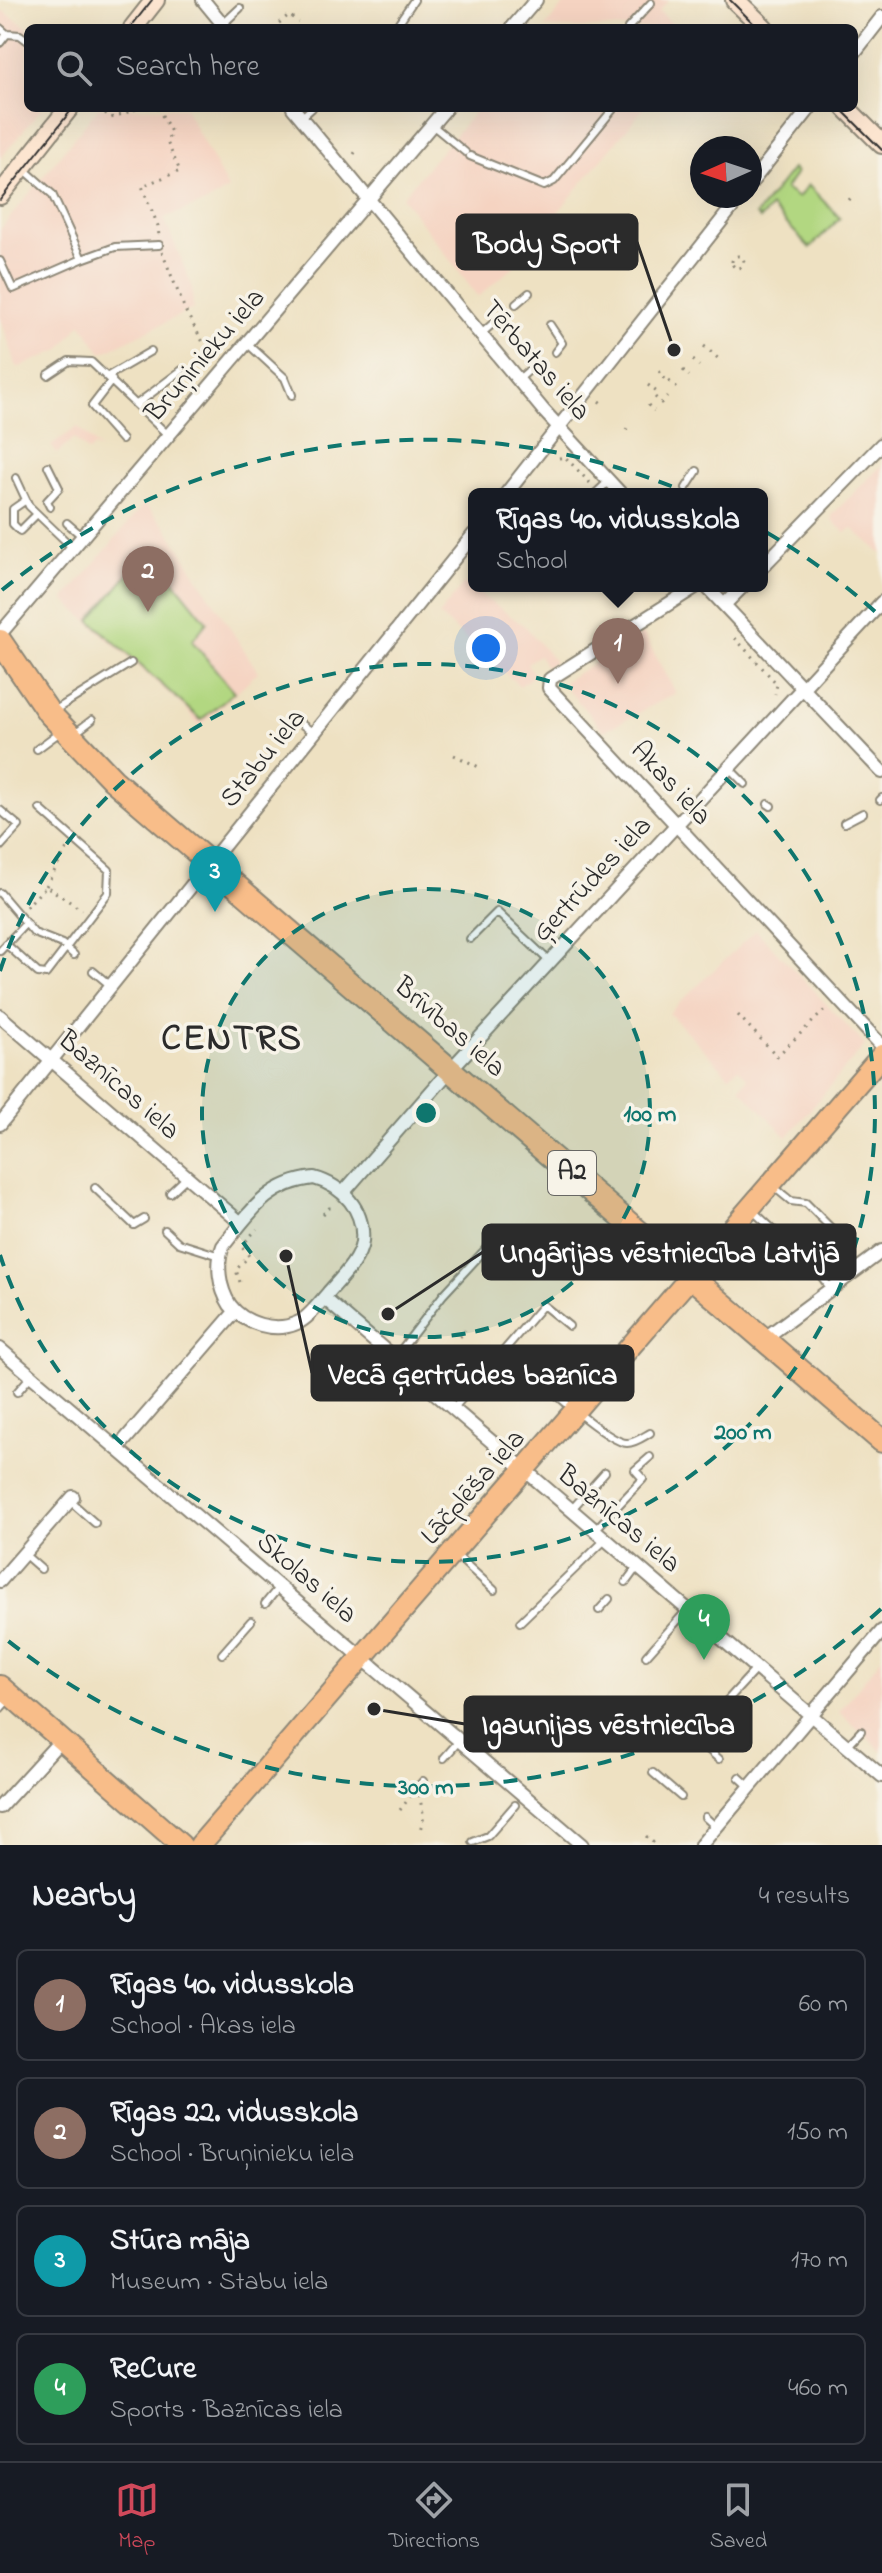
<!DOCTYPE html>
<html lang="en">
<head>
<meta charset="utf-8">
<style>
  body { margin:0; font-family:"Indie Flower",sans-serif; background:#20242c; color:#f1f3f6 }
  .compass { position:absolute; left:690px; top:136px; width:72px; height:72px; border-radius:50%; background:#171b24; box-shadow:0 8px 32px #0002; rotate:267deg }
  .you { position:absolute; left:486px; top:648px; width:28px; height:28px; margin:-20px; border:6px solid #fff; border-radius:50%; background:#1a73e8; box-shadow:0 0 0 12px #1a73e833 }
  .badge { display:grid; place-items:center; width:52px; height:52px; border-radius:50%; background:#d1495b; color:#fff; font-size:26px; font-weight:700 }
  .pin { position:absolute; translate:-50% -66px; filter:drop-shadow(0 2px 4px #0008) }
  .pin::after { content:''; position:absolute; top:42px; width:28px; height:24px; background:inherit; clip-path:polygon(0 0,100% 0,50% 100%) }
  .popup { position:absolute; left:468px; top:488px; width:300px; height:104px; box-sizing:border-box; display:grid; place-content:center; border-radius:12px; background:#171b24; filter:drop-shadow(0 2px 6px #0005); font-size:26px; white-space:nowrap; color:#9ea1a6 }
  .popup b { font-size:30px; color:#f1f3f6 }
  .popup::after { content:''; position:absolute; left:50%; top:100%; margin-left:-16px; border:16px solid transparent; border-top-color:#171b24 }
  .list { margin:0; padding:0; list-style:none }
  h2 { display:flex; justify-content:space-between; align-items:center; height:104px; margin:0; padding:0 32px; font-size:34px }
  h2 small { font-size:26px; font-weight:400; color:#9ea1a6 }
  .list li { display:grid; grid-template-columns:52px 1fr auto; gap:24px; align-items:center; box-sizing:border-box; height:112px; margin:0 16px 16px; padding:0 16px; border:2px solid #363941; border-radius:12px }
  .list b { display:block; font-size:30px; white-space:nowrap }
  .list p { margin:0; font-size:26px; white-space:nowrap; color:#9ea1a6 }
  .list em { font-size:26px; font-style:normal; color:#9ea1a6 }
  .icon { flex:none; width:44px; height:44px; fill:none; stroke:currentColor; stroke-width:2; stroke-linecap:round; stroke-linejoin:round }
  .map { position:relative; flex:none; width:882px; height:1845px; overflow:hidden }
  .search { position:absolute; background:#171b24; box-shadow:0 8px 32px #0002; left:24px; right:24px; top:24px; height:88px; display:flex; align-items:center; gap:20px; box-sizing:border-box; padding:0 28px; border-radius:12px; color:#9ea1a6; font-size:30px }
  .sheet { height:616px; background:#171b24 }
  nav { display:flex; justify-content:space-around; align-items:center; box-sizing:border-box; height:112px; border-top:2px solid #363941; background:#171b24; font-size:22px; color:#9ea1a6 }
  nav a { display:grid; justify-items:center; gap:4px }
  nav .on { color:#d1495b }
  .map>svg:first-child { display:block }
  .built { fill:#f5d3c1 }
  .green { fill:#b2d781; stroke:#6e8156; stroke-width:2 }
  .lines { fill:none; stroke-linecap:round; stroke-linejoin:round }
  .lane-casing { stroke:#8c8676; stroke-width:10 }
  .street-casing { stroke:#8c8676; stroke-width:16 }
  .secondary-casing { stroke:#8c8676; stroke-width:22 }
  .primary-casing { stroke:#8c8676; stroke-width:24 }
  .highway-casing { stroke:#8c8676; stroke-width:26 }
  .path { stroke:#8c8676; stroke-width:3; stroke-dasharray:2 6; stroke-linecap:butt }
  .lane { stroke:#fff; stroke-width:6 }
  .street { stroke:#fff; stroke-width:12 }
  .secondary { stroke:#fce5d0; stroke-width:18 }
  .primary { stroke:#f8bd89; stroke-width:20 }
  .highway { stroke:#f8bd89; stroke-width:22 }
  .tram { stroke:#2b2b2b; stroke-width:2 }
  .ring { fill:none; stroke:#0f766e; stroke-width:4; stroke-dasharray:14 10 }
  .labels { text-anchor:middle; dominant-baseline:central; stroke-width:7; stroke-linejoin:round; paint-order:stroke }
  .shield { fill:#f7f3e8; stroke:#686764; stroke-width:2 }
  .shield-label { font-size:26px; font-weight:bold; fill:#2b2b2b }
  .street-label { font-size:28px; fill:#2b2b2b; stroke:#f7f3e8 }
  .district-label { font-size:36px; font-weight:bold; letter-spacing:2px; fill:#2b2b2b; stroke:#f7f3e8 }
  .centre { fill:#0f766e; stroke:#f7f3e8; stroke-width:4 }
  .ring-label { font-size:24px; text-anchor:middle; font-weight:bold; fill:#0f766e; stroke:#f7f3e8; stroke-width:7; stroke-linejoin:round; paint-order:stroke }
  .leader { fill:none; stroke:#2b2b2b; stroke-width:3 }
  .callout-dot { fill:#2b2b2b; stroke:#f7f3e8; stroke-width:3 }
  .callout { fill:#2b2b2b; stroke:#2b2b2b; stroke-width:3 }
  .callout-label { font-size:30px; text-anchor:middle; font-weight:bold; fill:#fff }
</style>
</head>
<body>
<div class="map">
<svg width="882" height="1845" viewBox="0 0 882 1845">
  <rect width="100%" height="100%" fill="#f7f3e8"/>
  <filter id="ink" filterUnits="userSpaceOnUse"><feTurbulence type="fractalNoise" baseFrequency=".0125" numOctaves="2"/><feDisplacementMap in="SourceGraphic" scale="16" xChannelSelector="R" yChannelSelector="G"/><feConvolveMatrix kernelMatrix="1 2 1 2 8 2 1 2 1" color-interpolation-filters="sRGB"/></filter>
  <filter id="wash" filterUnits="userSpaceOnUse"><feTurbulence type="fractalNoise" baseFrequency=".006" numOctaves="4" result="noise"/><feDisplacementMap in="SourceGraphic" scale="32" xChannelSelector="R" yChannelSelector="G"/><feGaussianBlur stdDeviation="1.8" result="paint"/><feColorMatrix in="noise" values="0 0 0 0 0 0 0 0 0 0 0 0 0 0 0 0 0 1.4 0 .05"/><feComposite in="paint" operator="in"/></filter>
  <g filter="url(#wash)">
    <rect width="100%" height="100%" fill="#eee1c2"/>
    <!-- built -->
    <path class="built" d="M568,0H669L659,11L676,28H545Z
      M0,9L28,28V108H42L0,159Z
      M98,108H185L228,189L210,201L164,218L192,286L193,309L102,353L81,323L60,350L17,368L0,316V230Z
      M478,108H644L512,268L478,297L402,197Z
      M78,427L100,449L94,447L88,452L74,438L57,454L51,445Z
      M882,465V554L852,528L846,533L832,521V515Z
      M144,504L166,527L258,672L199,727L187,710L64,600Z
      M464,583L526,627L555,662L546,667L539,655L527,663L534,675L520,686L486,657L439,615Z
      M643,633L676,693L604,731L565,687V681Z
      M756,930L865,1045L787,1137L740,1088L748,1078L738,1068L729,1076L669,1013Z
      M882,1657V1751L839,1712Z"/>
    <!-- green -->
    <path class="green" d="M792,169L796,173L785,189L798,198L808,185L840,218L810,248L771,207L760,219L756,215Z
      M149,550L207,622L192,641L234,692L201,720L90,620Z"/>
  </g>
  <g filter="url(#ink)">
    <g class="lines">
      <!-- lane casing -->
      <g class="lane-casing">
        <path id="lane" d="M223,24L240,8
          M0,28L7,34L0,43
          M395,28L414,0
          M628,28L651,3
          M7,34L20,35L28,41
          M301,118L312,108
          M432,125L465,152
          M470,156L544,186L554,181L614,108
          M82,259L115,247L159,245
          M0,261L13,289L82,259L52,194L25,170
          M516,304L529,293
          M550,325L562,343L555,352
          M480,335L498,319
          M248,344L285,378L292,395
          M48,375L69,361L91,362L169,436
          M108,376L151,351
          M112,380L92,406L122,440
          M518,380L536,364
          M137,404L182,370
          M48,466L59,488L47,501L50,507
          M16,478L29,506L74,549
          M686,488L697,471
          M595,494L609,481
          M26,500L13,509V524L20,531L37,514
          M67,523L83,537
          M52,712L131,663
          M296,720L315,734
          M75,733L92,720
          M37,749L60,732
          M729,768L745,784
          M880,800L882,798
          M768,804L771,806
          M0,810L19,826L0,847
          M844,823L863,813
          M0,893L34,933L62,944L74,955
          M470,939L497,912L550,962
          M6,944L38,973L46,974L108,893L109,870L40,809
          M0,951L26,923
          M93,971L111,986
          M774,1187L791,1201L806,1203L841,1238
          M95,1188L134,1225L144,1219
          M170,1193L187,1177
          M753,1211L814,1267L831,1289
          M165,1230L179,1243L220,1256
          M505,1349C524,1366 606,1443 627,1443C635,1443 643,1437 650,1433
          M394,1359L443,1295L495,1239
          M487,1370L543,1305L569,1326
          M17,1392L31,1376
          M452,1410L467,1393
          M70,1501L95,1523
          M571,1510L605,1472
          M594,1531L643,1479L635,1470L650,1457
          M24,1554L41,1569
          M457,1556L494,1590
          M626,1582L637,1567
          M265,1604L279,1587
          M599,1610L609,1599
          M520,1622L605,1540
          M222,1654L251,1621
          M646,1656L687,1610
          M723,1705L756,1669
          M0,1709L9,1699
          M693,1736L719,1759
          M847,1746L861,1731
          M444,1758L459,1741
          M653,1773L681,1797
          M739,1777L750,1787
          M418,1787L423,1781
          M705,1817L716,1827
          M473,1842L488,1836L515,1805"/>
      </g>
      <!-- street casing -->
      <g class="street-casing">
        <path id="street" d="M203,0L226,28
          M512,28L536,0
          M854,53L882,17
          M293,108L544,411L621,494
          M750,184L810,108
          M506,494L741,196
          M762,567L882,444
          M697,586L550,679L549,688L882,1046
          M706,586L882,772
          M724,605L743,586
          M0,634L446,108
          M0,1016L241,1223
          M0,1124L474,534
          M314,1178C343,1186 365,1210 362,1242C360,1260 339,1280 328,1293C320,1302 308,1319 297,1323C275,1333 244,1324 230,1305C219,1288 216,1264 223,1246C251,1211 268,1183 314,1178Z
          M343,1193L451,1069L882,602
          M324,1298L882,1776
          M765,1338L882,1251
          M0,1349L582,1845
          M117,1449L235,1312
          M0,1581L73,1497
          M0,1807L61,1740
          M701,1845L882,1631"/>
      </g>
      <!-- secondary casing -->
      <g class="secondary-casing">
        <path id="secondary" d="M735,0L764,28
          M133,28L155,0
          M846,108L882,144
          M0,195L69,108"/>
      </g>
      <!-- primary casing -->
      <g class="primary-casing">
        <path id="primary" d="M0,1686L181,1845
          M200,1845L882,1055"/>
      </g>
      <!-- highway casing -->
      <g class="highway-casing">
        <path id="highway" d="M0,641L49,713L113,780L882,1441"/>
      </g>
      <!-- path -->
      <path class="path" d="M279,23L289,15L298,22
        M99,108L111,118L139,108
        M158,108L171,132L167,142L180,171L142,186L158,226L159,237
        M354,154L358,148
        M849,200L853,195
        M162,252L186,312L213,360
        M732 262a6 6 0 1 1 12 0a6 6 0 1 1-12 0Z
        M704,346L720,360
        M693,360L699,366
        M683,370L689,376
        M659,371L668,383
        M669,381L677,388
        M648,385L658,393
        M655,397L661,403L667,397
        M599,401L605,406
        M648,405L654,411
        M626,430L630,423
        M559,458L565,457L591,484
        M735,638L777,684L775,694
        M454,755L481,768
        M46,886L68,847
        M26,907L46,886L82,910
        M738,1015L777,1056L828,1007
        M323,1214L329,1208H335
        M246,1241L257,1229
        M846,1243L856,1256
        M815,1244L823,1236
        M240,1282L236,1270L249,1256L241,1246
        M460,1337L465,1330
        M419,1795L424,1817L420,1830
        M400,1810L413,1793
        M646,1836L656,1845"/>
      <!-- lane -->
      <use href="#lane" class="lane"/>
      <!-- street -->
      <use href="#street" class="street"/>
      <!-- secondary -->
      <use href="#secondary" class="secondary"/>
      <!-- primary -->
      <use href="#primary" class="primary"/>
      <!-- highway -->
      <use href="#highway" class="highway"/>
      <!-- tram -->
      <path class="tram" d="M730,0L758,28
        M130,28L152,0
        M840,108L882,150
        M0,200L73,108"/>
    </g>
  </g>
  <!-- distance rings -->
  <circle cx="426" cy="1113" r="224" fill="#0f766e" fill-opacity=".12"/>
  <g class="ring">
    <circle cx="426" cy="1113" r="224"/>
    <path d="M0 971A449 449 0 1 1 0 1255"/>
    <path d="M881 1609A673 673 0 0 1 2 1636M2 590A673 673 0 0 1 881 617"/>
  </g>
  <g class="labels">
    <!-- shield labels -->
    <rect class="shield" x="548" y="1151" width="48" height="44" rx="6"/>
    <g class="shield-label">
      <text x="572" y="1173">A2</text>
    </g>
    <!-- street labels -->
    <g class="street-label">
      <text transform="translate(206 356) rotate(-49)">Bruņinieku iela</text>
      <text transform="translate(535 361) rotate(49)">Tērbatas iela</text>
      <text transform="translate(264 759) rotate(-51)">Stabu iela</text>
      <text transform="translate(670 784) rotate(47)">Akas iela</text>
      <text transform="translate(593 880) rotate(-47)">Ģertrūdes iela</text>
      <text transform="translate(449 1028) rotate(41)">Brīvības iela</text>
      <text transform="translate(118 1086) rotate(41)">Baznīcas iela</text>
      <text transform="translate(474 1488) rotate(-49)">Lāčplēša iela</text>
      <text transform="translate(618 1520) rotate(40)">Baznīcas iela</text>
      <text transform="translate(306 1579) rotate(41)">Skolas iela</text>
    </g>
    <!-- district labels -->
    <g class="district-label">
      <text x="232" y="1040">CENTRS</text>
    </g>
  </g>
  <circle cx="426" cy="1113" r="12" class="centre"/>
  <g class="ring-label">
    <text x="650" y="1121">100 m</text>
    <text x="743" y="1439">200 m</text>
    <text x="426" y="1794">300 m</text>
  </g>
  <!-- callouts -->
  <path class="leader" d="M674 350L637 242M388 1314L483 1252M286 1256L312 1373M374 1709L465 1724"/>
  <g class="callout-dot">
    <circle cx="674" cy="350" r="8"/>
    <circle cx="388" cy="1314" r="8"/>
    <circle cx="286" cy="1256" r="8"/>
    <circle cx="374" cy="1709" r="8"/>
  </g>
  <g class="callout">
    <rect x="457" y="215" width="180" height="54" rx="8"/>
    <rect x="483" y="1225" width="372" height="54" rx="8"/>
    <rect x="312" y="1346" width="321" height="54" rx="8"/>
    <rect x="465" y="1697" width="286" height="54" rx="8"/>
  </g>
  <g class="callout-label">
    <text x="547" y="253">Body Sport</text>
    <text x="669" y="1262">Ungārijas vēstniecība Latvijā</text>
    <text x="473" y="1384">Vecā Ģertrūdes baznīca</text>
    <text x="608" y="1734">Igaunijas vēstniecība</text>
  </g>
</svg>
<svg class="compass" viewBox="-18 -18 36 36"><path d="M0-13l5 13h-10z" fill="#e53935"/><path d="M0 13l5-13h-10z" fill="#9ea1a6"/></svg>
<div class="you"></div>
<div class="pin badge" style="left:618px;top:684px;background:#8d6e63">1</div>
<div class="popup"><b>Rīgas 40. vidusskola</b>School</div>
<div class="pin badge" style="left:148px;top:612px;background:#8d6e63">2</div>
<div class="pin badge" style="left:215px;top:912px;background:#0f9aa8">3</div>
<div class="pin badge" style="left:704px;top:1660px;background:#2e9e5b">4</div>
<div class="search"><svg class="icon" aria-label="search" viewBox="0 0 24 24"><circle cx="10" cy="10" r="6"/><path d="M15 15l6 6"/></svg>Search here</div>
</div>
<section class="sheet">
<h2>Nearby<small>4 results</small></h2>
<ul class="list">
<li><span class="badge" style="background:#8d6e63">1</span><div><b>Rīgas 40. vidusskola</b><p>School · Akas iela</p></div><em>60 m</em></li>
<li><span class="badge" style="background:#8d6e63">2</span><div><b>Rīgas 22. vidusskola</b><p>School · Bruņinieku iela</p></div><em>150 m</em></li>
<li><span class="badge" style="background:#0f9aa8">3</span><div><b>Stūra māja</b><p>Museum · Stabu iela</p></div><em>170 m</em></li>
<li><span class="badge" style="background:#2e9e5b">4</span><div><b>ReCure</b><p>Sports · Baznīcas iela</p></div><em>460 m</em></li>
</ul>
</section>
<nav>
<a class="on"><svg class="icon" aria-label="map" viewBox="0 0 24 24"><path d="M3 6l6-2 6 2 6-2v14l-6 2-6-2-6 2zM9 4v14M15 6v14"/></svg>Map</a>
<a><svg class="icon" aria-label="directions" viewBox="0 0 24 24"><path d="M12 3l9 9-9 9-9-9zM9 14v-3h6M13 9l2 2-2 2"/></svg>Directions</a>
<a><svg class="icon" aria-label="saved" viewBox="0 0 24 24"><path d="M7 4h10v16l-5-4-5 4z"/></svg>Saved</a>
</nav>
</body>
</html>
